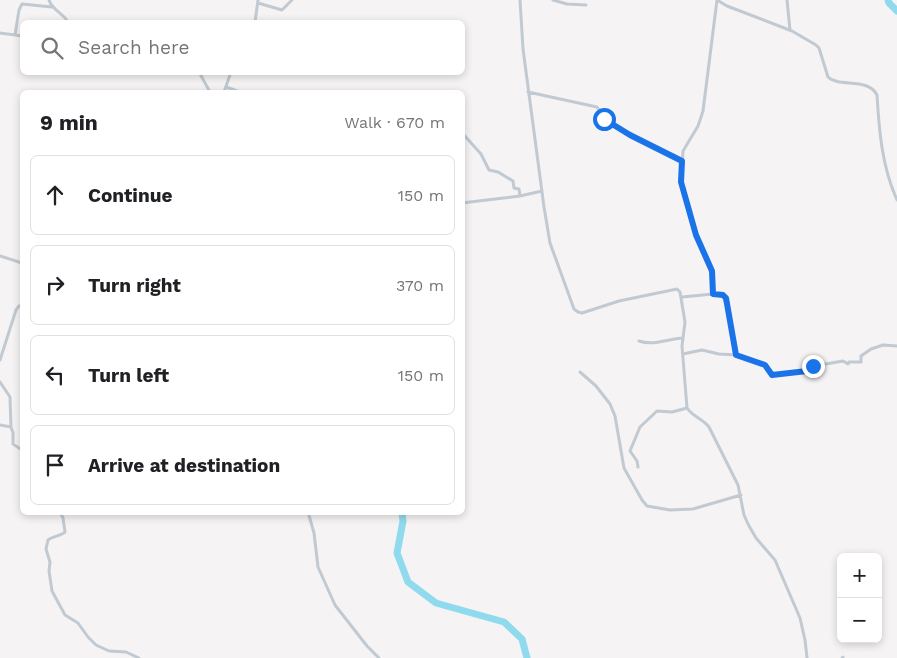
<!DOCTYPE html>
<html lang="en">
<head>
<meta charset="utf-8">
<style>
  body { margin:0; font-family:"Work Sans",sans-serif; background:#f6f6f6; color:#202124 }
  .controls { position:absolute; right:15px; bottom:15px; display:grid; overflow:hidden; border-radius:8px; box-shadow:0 2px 8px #0003 }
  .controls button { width:45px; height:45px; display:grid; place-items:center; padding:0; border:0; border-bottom:1px solid #e0e0e0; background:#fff; color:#202124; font:25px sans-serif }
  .stop { position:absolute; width:15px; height:15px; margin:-11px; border:4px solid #1a73e8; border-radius:50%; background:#fff }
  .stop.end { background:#1a73e8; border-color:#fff; box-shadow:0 1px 5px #0008 }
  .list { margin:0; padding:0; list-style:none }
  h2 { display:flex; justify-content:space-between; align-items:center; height:65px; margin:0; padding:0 20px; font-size:21px }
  h2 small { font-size:16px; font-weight:400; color:#757577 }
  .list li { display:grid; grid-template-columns:32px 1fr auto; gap:15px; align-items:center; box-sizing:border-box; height:80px; margin:0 10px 10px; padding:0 10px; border:1px solid #e0e0e0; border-radius:8px }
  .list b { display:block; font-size:19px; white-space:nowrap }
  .list em { font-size:16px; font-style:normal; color:#757577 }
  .icon { flex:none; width:28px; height:28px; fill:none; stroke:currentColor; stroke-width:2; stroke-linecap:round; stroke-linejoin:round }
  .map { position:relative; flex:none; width:897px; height:658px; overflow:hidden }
  .search { position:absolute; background:#fff; box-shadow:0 2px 8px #0003; left:20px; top:20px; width:445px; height:55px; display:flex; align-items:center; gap:12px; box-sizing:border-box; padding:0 18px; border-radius:8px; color:#757577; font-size:19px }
  .panel { position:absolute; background:#fff; box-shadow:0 2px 8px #0003; left:20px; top:90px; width:445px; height:425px; border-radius:8px }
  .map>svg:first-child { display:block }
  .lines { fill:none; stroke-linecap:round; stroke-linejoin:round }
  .river { stroke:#90daee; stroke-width:7 }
  .street { stroke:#c1cad2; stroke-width:3 }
  .route { stroke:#1a73e8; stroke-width:6 }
</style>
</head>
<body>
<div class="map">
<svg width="897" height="658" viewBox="0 0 897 658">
  <rect width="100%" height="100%" fill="#f5f3f3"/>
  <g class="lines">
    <!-- river -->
    <path class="river" d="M888,0L889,3L897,11
      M402,512L403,521L397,553L408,582L436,603L504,622L522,639L527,658"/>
    <!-- street -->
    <path class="street" d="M49,0C52,10 63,13 68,22
      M520,0L523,49L544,207L550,243L574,309L578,312L582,313L619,301L677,289L680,292L685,322L682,346L687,408C693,417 703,419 709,427L738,485L744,515L748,524L756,538L775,560L800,618L805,640L807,658
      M553,0L567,4L586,5
      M717,0L727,6L792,31L816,45L819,48L828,77C839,88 868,77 877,95C879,130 882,167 897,200
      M787,0L790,30
      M258,3L282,10L292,0
      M255,22L258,0
      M0,33L15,35L19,10L22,4L52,7
      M15,35L22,36
      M199,72L210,92
      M226,87L240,92
      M224,92L231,72
      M528,92L597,107L606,121L682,161
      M463,134L481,154L489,170L498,172L513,181L514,188L519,189L520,196
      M462,203L520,196L542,191
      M0,256L22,263
      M713,294L712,271L695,233L681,183L683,151L698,126L703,111L717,0
      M682,297L713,294L723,295L728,311L736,355
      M639,341C654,346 667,339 683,338
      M683,354L702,350L719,354L737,355L765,365L773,375L807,371L814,366L843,361L848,364L849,362H861V356L871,349L883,345L897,346
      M0,360L16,310L19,306H22
      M580,372L596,386L610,404L615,416L624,468L642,500L647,506L670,510L693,509L741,495
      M0,382L10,397L11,427
      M0,425L11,427L13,433V444L22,450
      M638,467L637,461L630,451L640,427L657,411L672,412L687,408
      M60,512L63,518L65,532C61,536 53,536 48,540L46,549L50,562L49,571L52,591L65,615L78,623L88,637L96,645L109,651L126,652L139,658
      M308,512L314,533L318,567L335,605L367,646L379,658
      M842,658L843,657"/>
  </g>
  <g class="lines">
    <!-- route -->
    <path class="route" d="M604,119L630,135L682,161L681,182L696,235L712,271L713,294L723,295L726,298L736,355L765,365L772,375L807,371L813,366"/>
  </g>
</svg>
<div class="controls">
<button>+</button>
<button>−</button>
</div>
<div class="stop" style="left:604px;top:119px"></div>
<div class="stop end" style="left:813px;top:366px"></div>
<div class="search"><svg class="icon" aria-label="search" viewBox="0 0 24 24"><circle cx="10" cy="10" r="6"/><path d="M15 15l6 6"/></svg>Search here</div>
<section class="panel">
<h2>9 min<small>Walk · 670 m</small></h2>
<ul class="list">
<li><svg class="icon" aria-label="ahead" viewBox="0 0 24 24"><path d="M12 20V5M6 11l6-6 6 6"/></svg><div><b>Continue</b></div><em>150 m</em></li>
<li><svg class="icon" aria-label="right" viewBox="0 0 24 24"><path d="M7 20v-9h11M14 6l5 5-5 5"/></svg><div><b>Turn right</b></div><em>370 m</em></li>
<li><svg class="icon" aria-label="left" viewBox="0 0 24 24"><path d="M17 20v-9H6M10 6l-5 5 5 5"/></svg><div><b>Turn left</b></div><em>150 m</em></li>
<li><svg class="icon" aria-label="arrive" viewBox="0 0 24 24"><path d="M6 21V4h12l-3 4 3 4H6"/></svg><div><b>Arrive at destination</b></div></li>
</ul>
</section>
</div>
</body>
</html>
